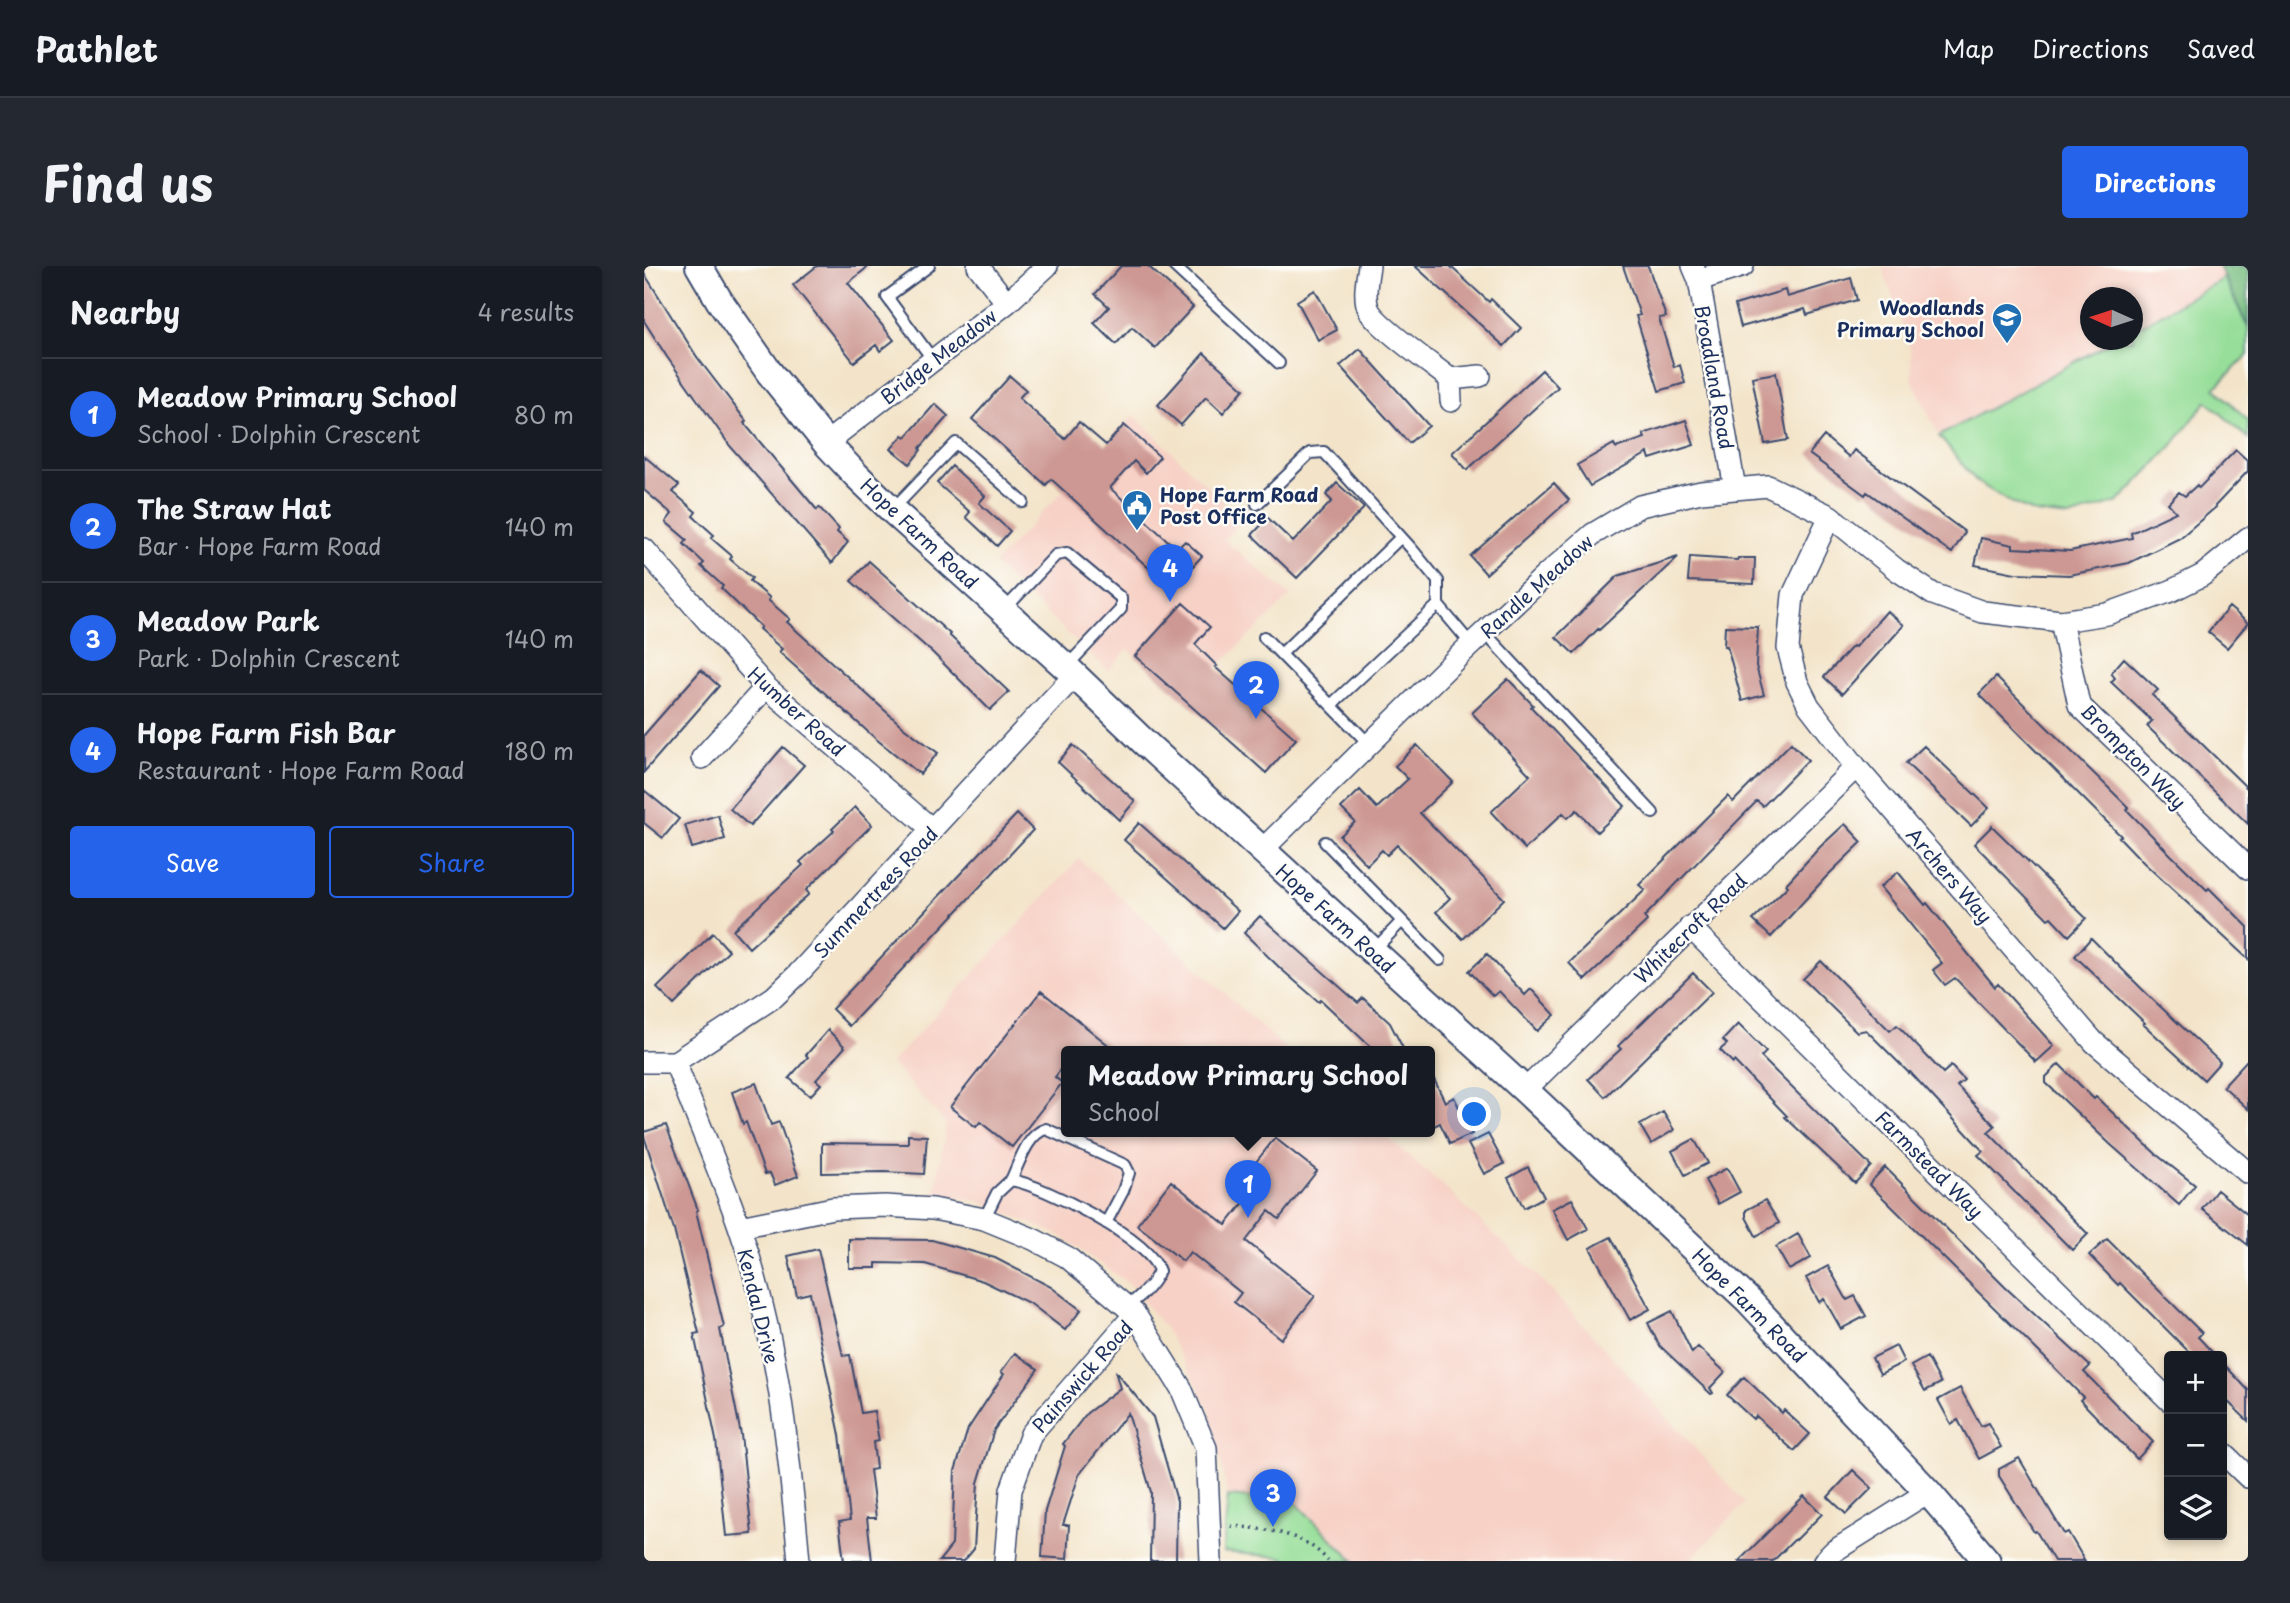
<!DOCTYPE html>
<html lang="en">
<head>
<meta charset="utf-8">
<style>
  body { margin:0; font-family:"Playpen Sans",sans-serif; background:#242831; color:#f1f3f6 }
  .controls { position:absolute; right:21px; bottom:21px; display:grid; overflow:hidden; border-radius:7px; box-shadow:0 4px 10px #0003 }
  .controls button { width:63px; height:63px; display:grid; place-items:center; padding:0; border:0; border-bottom:2px solid #363941; background:#171b24; color:#f1f3f6; font:35px sans-serif }
  .compass { position:absolute; left:1436px; top:21px; width:63px; height:63px; border-radius:50%; background:#171b24; box-shadow:0 4px 10px #0003; rotate:273deg }
  .you { position:absolute; left:831px; top:849px; width:24px; height:24px; margin:-18px; border:5px solid #fff; border-radius:50%; background:#1a73e8; box-shadow:0 0 0 10px #1a73e833 }
  .badge { display:grid; place-items:center; width:46px; height:46px; border-radius:50%; background:#2563eb; color:#fff; font-size:23px; font-weight:700 }
  .pin { position:absolute; translate:-50% -58px; filter:drop-shadow(0 2px 4px #0008) }
  .pin::after { content:''; position:absolute; top:37px; width:24px; height:21px; background:inherit; clip-path:polygon(0 0,100% 0,50% 100%) }
  .popup { position:absolute; left:417px; top:780px; width:374px; height:91px; box-sizing:border-box; display:grid; place-content:center; border-radius:7px; background:#171b24; filter:drop-shadow(0 2px 5px #0005); font-size:23px; white-space:nowrap; color:#9ea1a6 }
  .popup b { font-size:26px; color:#f1f3f6 }
  .popup::after { content:''; position:absolute; left:50%; top:100%; margin-left:-14px; border:14px solid transparent; border-top-color:#171b24 }
  .list { margin:0; padding:0; list-style:none }
  h2 { display:flex; justify-content:space-between; align-items:center; height:91px; margin:0; padding:0 28px; font-size:30px }
  h2 small { font-size:23px; font-weight:400; color:#9ea1a6 }
  .list li { display:grid; grid-template-columns:46px 1fr auto; gap:21px; align-items:center; box-sizing:border-box; height:112px; padding:0 28px; border-top:2px solid #363941 }
  .list b { display:block; font-size:26px; white-space:nowrap }
  .list p { margin:0; font-size:23px; white-space:nowrap; color:#9ea1a6 }
  .list em { font-size:23px; font-style:normal; color:#9ea1a6 }
  .actions { display:flex; gap:14px; padding:21px 28px }
  .actions a { flex:1; padding:16px 0; border:2px solid #2563eb; border-radius:7px; text-align:center; font-size:24px; color:#2563eb }
  .actions .main { background:#2563eb; color:#fff }
  .icon { flex:none; width:38px; height:38px; fill:none; stroke:currentColor; stroke-width:2; stroke-linecap:round; stroke-linejoin:round }
  .map { position:relative; flex:none; width:1604px; height:1295px; overflow:hidden; border-radius:7px }
  header { display:flex; align-items:center; gap:42px; box-sizing:border-box; height:98px; padding:0 35px; background:#171b24; border-bottom:2px solid #363941 }
  header strong { font-size:33px }
  nav { display:flex; gap:38px; margin-inline-start:auto; font-size:24px }
  .intro { display:flex; align-items:center; justify-content:space-between; box-sizing:border-box; height:168px; padding:0 42px }
  h1 { margin:0; font-size:49px }
  .button { padding:18px 32px; border-radius:7px; background:#2563eb; color:#fff; font-size:24px; font-weight:700 }
  main { display:flex; gap:42px; padding:0 42px }
  aside { flex:1; background:#171b24; border-radius:7px; box-shadow:0 4px 10px #0003 }
  .map>svg:first-child { display:block }
  .built { fill:#f7d1c6 }
  .green { fill:#96de99; stroke:#58867c; stroke-width:2 }
  .forest { fill:#78bd81; stroke:#4a7670; stroke-width:2 }
  .building { fill:#cd9893 }
  .lines { fill:none; stroke-linecap:round; stroke-linejoin:round }
  .service-casing { stroke:#3b4a6e; stroke-width:14 }
  .minor-casing { stroke:#3b4a6e; stroke-width:24 }
  .tertiary-casing { stroke:#3b4a6e; stroke-width:30 }
  .path { stroke:#3b4a6e; stroke-width:3.5; stroke-dasharray:2 5; stroke-linecap:butt }
  .service { stroke:#fff; stroke-width:10 }
  .minor { stroke:#fff; stroke-width:21 }
  .tertiary { stroke:#fff; stroke-width:26 }
  .labels { text-anchor:middle; dominant-baseline:central; stroke-width:5; stroke-linejoin:round; paint-order:stroke }
  .poi-label { font-size:19px; font-weight:bold; fill:#1b2f5e; stroke:#fdfcf7; text-anchor:end }
  .street-label { font-size:19px; fill:#1b2f5e; stroke:#fdfcf7 }
</style>
</head>
<body>
<header>
<strong>Pathlet</strong>
<nav><a>Map</a><a>Directions</a><a>Saved</a></nav>
</header>
<div class="intro"><h1>Find us</h1><a class="button">Directions</a></div>
<main>
<aside>
<h2>Nearby<small>4 results</small></h2>
<ul class="list">
<li><span class="badge">1</span><div><b>Meadow Primary School</b><p>School · Dolphin Crescent</p></div><em>80 m</em></li>
<li><span class="badge">2</span><div><b>The Straw Hat</b><p>Bar · Hope Farm Road</p></div><em>140 m</em></li>
<li><span class="badge">3</span><div><b>Meadow Park</b><p>Park · Dolphin Crescent</p></div><em>140 m</em></li>
<li><span class="badge">4</span><div><b>Hope Farm Fish Bar</b><p>Restaurant · Hope Farm Road</p></div><em>180 m</em></li>
</ul>
<div class="actions"><a class="main">Save</a><a>Share</a></div>
</aside>
<div class="map">
<svg width="1604" height="1295" viewBox="0 0 1604 1295">
  <rect width="100%" height="100%" fill="#fdfcf7"/>
  <filter id="ink" filterUnits="userSpaceOnUse"><feTurbulence type="fractalNoise" baseFrequency=".0143" numOctaves="2"/><feDisplacementMap in="SourceGraphic" scale="14" xChannelSelector="R" yChannelSelector="G"/><feConvolveMatrix kernelMatrix="1 2 1 2 8 2 1 2 1" color-interpolation-filters="sRGB"/></filter>
  <filter id="wash" filterUnits="userSpaceOnUse"><feTurbulence type="fractalNoise" baseFrequency=".00686" numOctaves="4" result="noise"/><feDisplacementMap in="SourceGraphic" scale="28" xChannelSelector="R" yChannelSelector="G"/><feGaussianBlur stdDeviation="1.57" result="paint"/><feColorMatrix in="noise" values="0 0 0 0 0 0 0 0 0 0 0 0 0 0 0 0 0 1.4 0 .05"/><feComposite in="paint" operator="in"/></filter>
  <g filter="url(#wash)">
    <rect width="100%" height="100%" fill="#f3e4c9"/>
    <!-- built -->
    <path class="built" d="M1238,0H1575L1580,12L1489,64V32H1447V74H1471L1295,170L1268,113L1267,85Z
      M490,149L598,254L580,274L647,330L539,434L484,383L464,405L350,298Z
      M435,593L645,786H422V866H737L794,915L896,1012L1101,1237L1045,1295H710L651,1236L584,1230L565,1142L521,1062L484,1017L417,970L334,935L291,928L302,858L247,797Z"/>
    <!-- green -->
    <path class="green" d="M1580,12L1604,61V89L1571,122L1604,154V172L1563,135L1528,180L1474,236L1425,251L1391,247L1368,237L1333,216L1295,170L1471,74H1489V64Z
      M584,1230L651,1236L710,1295H647L637,1291L579,1286Z"/>
    <!-- forest -->
    <path class="forest" d="M1575,0H1604V61Z"/>
    <g id="blocks">
      <!-- building -->
      <path class="building" d="M173,0H225L204,17L250,74L236,85L232,79L210,96L149,19Z
        M477,0H504L549,41L511,82L488,61L472,78L450,57L465,41L451,28Z
        M771,0H806L845,36L847,33L877,62L860,80Z
        M979,0H1004L1022,51L1015,52L1030,101L1036,99L1041,117L1015,125L992,50L996,49Z
        M0,7L53,91L102,155L100,157L173,244L175,241L195,263L193,266L204,276L188,297L86,180L23,91L0,55Z
        M1207,12L1213,34L1163,49L1161,43L1097,61L1091,39L1141,24L1143,31Z
        M671,24L693,64L674,74L653,35Z
        M716,83L785,160L765,177L696,100Z
        M560,87L600,123L579,147L562,131L537,159L514,139Z
        M898,104L914,121L823,204L808,187Z
        M1132,107L1144,174L1121,178L1108,111Z
        M366,110L382,124L375,132L421,173L435,156L462,179L480,159L516,191L502,207L490,195L466,222L533,283L541,275L558,290L528,323L407,213L402,219L328,153Z
        M291,138L304,150L276,182L277,184L266,198L247,183L259,169L262,171Z
        M1042,154L1050,179L1006,193L1004,187L946,220L933,199L970,178L972,182L1001,172L999,168Z
        M1180,170L1205,191L1210,184L1321,266L1308,287L1223,226L1221,229L1165,188Z
        M1592,184L1604,195V205L1571,240L1572,241L1536,272L1485,297L1425,309L1371,307L1331,299L1337,272L1369,279V282L1426,285L1488,272L1487,267L1532,246L1524,237L1535,226L1541,230L1553,219L1555,222Z
        M0,190L35,219L29,226L52,246L49,250L70,269L67,272L88,290L86,293L108,312L106,315L126,332L124,334L146,353L143,356L258,460L294,487L276,508L232,473L135,386L138,383L115,363L117,361L77,322L79,320L57,300L60,297L40,278L43,274L22,256L28,248L0,224Z
        M308,200L341,230L335,237L366,265L353,280L322,251L326,246L293,217Z
        M693,217L720,242L653,312L608,269L624,252L649,276L688,235L682,229Z
        M910,217L925,234L842,308L826,290Z
        M1034,291L955,364L954,363L930,388L912,371L974,310Z
        M1046,291L1093,294L1094,292H1111L1110,318L1044,315Z
        M225,295L306,368L305,369L365,426L346,444L289,387L207,315Z
        M539,337L566,361L551,378L573,400L571,401L652,473L622,507L491,390Z
        M1585,341L1604,357L1583,382L1564,366Z
        M1243,345L1260,359L1198,428L1180,411L1209,380L1211,381Z
        M1081,360L1114,361L1112,400L1120,429L1098,435L1083,380H1080Z
        M1480,392L1514,424L1508,429L1604,523V558L1503,460L1508,455L1467,416L1471,412L1467,407Z
        M57,404L75,420L0,506V469Z
        M1352,411L1485,542L1483,544L1527,589L1563,624L1565,622L1604,661V693L1500,597L1475,571L1477,570L1335,428Z
        M864,413L889,439L887,441L981,540L953,566L933,544L924,552L919,547L881,583L847,546L886,509L828,447Z
        M1147,477L1164,494L1119,540L1113,535L1000,651L1003,655L941,714L925,697L1001,624L995,619L1084,530L1089,536Z
        M429,479L491,535L475,554L414,496Z
        M773,479L809,516L776,547L860,633L819,673L792,646L806,632L753,579L743,589L738,584L723,599L696,570L711,556L697,542L716,524L733,542L764,513L751,500Z
        M1280,480L1345,542L1327,560L1262,497Z
        M139,481L160,499L106,560L86,543Z
        M0,524L35,553L19,572L0,557Z
        M211,541L228,559L162,624L165,628L105,682L89,664L159,599L156,596L190,565L188,563Z
        M373,548L389,564L205,760L188,743Z
        M74,549L81,573L48,582L41,559Z
        M495,557L594,645L579,662L480,574Z
        M1201,558L1218,576L1182,611L1127,671L1109,654L1144,620L1142,618L1176,581Z
        M1348,560L1442,652L1425,670L1407,651L1404,653L1330,578Z
        M1254,606L1281,639L1283,637L1351,721L1354,718L1410,780L1392,796L1311,712L1301,719L1289,704L1298,697L1236,621Z
        M616,650L714,737L719,732L746,757L761,786H732L677,734L675,736L637,703L600,667Z
        M69,667L85,685L30,739L13,722Z
        M1447,672L1506,731L1576,796L1560,814L1499,758L1501,757L1431,690Z
        M843,688L881,729L887,723L911,749L893,765L855,725L849,730L825,705Z
        M1177,695L1246,765L1253,759L1299,807L1307,800L1320,814L1313,820L1351,860L1344,866L1444,968L1428,984L1334,889L1339,885L1266,806L1265,807L1222,764L1213,766L1159,713Z
        M1049,707L1068,726L961,831L944,813L977,783L974,780Z
        M397,725L473,786H422V797L411,811L418,817L368,881L336,856L332,861L306,841Z
        M1094,758L1122,786L1117,791L1227,900L1211,917L1141,851L1143,850L1090,795L1089,797L1076,784L1083,778L1079,774Z
        M184,764L201,781L172,814L177,818L166,830L145,812L164,791L162,789Z
        M1604,793V843L1579,820Z
        M1415,798L1450,833L1452,831L1513,889L1551,919L1535,939L1466,878L1402,817V811Z
        M786,805L801,836L810,831L828,868L806,878L796,857L786,862Z
        M112,817L127,859L135,856L154,910L131,919L126,907L121,908L102,856L99,858L88,826Z
        M1019,846L1030,864L1007,878L996,859Z
        M22,859L54,944L52,945L80,1061L76,1063L97,1169L108,1268L82,1270L72,1174L50,1068L55,1067L30,964L0,870V866Z
        M844,868L860,898L840,908L824,878Z
        M264,869L283,870L280,908L240,906L178,907V877L264,878Z
        M631,872L673,905L635,953L625,945L602,975L671,1030L637,1073L590,1036L597,1027L546,986L539,995L493,959L527,915L582,959L605,930L593,920Z
        M1050,873L1064,897L1041,909L1028,885Z
        M884,901L900,931L880,942L864,912Z
        M1241,901L1361,1021L1446,1100L1440,1106L1509,1176L1493,1193L1436,1134L1439,1131L1404,1095L1225,918Z
        M1083,902L1096,926L1074,938L1061,914Z
        M1573,924L1604,949V979L1558,943Z
        M928,933L944,963L924,974L908,943Z
        M1121,934L1135,957L1112,970L1102,951V944Z
        M1154,968L1167,992L1145,1004L1132,981Z
        M967,971L1006,1043L986,1054L946,982Z
        M205,973L288,974L351,992L407,1021L437,1044L421,1064L387,1038L339,1015L281,998L232,997V1002H205Z
        M1463,973L1558,1067L1554,1071L1572,1090H1549L1476,1017L1474,1019L1445,989Z
        M174,983L199,1090L206,1089L217,1147L230,1145L233,1164L235,1175L229,1176L232,1203L226,1204L232,1252H223L228,1295H200L195,1256L206,1254L196,1169L166,1027L153,1030L144,990Z
        M1184,1000L1203,1034L1211,1030L1222,1050L1197,1063L1180,1033L1175,1036L1162,1012Z
        M1028,1045L1048,1087L1054,1081L1081,1106L1066,1122L1069,1127L1067,1128L1015,1079L1004,1057Z
        M1252,1080L1260,1096L1236,1108L1228,1092Z
        M371,1087L394,1103L350,1164L334,1217L330,1283L320,1295H295L308,1279L311,1205L324,1163L360,1108L357,1106Z
        M1283,1091L1297,1117L1281,1125L1267,1100Z
        M1578,1096L1604,1124V1155L1578,1130Z
        M471,1105L509,1151L533,1235L532,1295H506L507,1226L484,1147L435,1209L419,1259H425L423,1293L398,1291L401,1245L421,1180L419,1178L443,1147L476,1122Z
        M1100,1111L1138,1147L1140,1144L1166,1168L1150,1185L1112,1150L1109,1153L1083,1129Z
        M1316,1122L1337,1160L1344,1157L1357,1181L1335,1193L1314,1154L1307,1158L1294,1134Z
        M1375,1192L1420,1268L1424,1266L1441,1295H1410L1392,1265L1390,1266L1355,1210V1203Z
        M1209,1204L1228,1222L1202,1248L1184,1231Z
        M1160,1230L1178,1248L1152,1274L1151,1273L1129,1295H1095Z"/>
    </g>
  </g>
  <g filter="url(#ink)">
    <use href="#blocks" fill-opacity="0" stroke="#3b4a6e" stroke-width="2"/>
    <g class="lines">
      <!-- service casing -->
      <g class="service-casing">
        <path id="service" d="M285,0L243,31L289,94
          M530,0L635,97
          M613,238L666,187L680,186L767,282L794,315V339L827,378
          M248,244L312,177L379,236
          M360,344L412,289L423,287L477,332V343L422,401
          M840,366L1009,547
          M620,371L725,478
          M637,388L756,272
          M687,439L794,339
          M681,576L796,694
          M729,685L757,656
          M367,914C375,898 383,868 402,863L481,899L485,907L479,925L462,957
          M340,953L353,927L367,914C399,919 506,973 515,1005C508,1021 496,1030 483,1041"/>
      </g>
      <!-- minor casing -->
      <g class="minor-casing">
        <path id="minor" d="M334,0L363,37
          M725,0C723,13 719,32 725,44C733,60 790,100 806,113L836,110
          M1049,0L1055,14L1091,223
          M1055,14L1099,0
          M806,113L807,135
          M182,177L363,37L403,0
          M1186,250L1149,329L1144,382L1153,416L1165,440L1212,501L1450,776L1604,907
          M0,283L122,421L289,564
          M1417,355L1435,439L1604,602
          M58,492L122,421
          M618,584L820,385L904,307L949,268L996,240L1057,226L1124,220L1186,250L1253,304L1289,328L1339,346L1417,355L1463,348L1527,325L1559,309L1604,272
          M1046,661L1525,1134
          M0,796H31L130,731L154,708L431,409
          M31,796C52,851 76,905 95,960C133,1068 145,1182 155,1295
          M881,824L1212,501
          M96,961L189,942L241,940L289,943L340,953L389,973L423,991L491,1048L537,1122L562,1182L567,1295
          M1578,1186L1604,1211
          M361,1295L367,1224L387,1168L491,1048
          M1180,1295L1190,1285L1284,1226"/>
      </g>
      <!-- tertiary casing -->
      <g class="tertiary-casing">
        <path id="tertiary" d="M55,0L75,34L125,106L182,177L212,209L248,244L422,401L501,477L881,824L1104,1034L1284,1226L1343,1295"/>
      </g>
      <!-- path -->
      <path class="path" d="M587,1260C621,1263 660,1266 684,1295"/>
      <!-- service -->
      <use href="#service" class="service"/>
      <!-- minor -->
      <use href="#minor" class="minor"/>
      <!-- tertiary -->
      <use href="#tertiary" class="tertiary"/>
    </g>
  </g>
  <!-- icons -->
  <defs>
    <g id="school-pin" transform="scale(1.575)"><path d="M0 17L-7.5 6A9.5 9.5 0 1 1 7.5 6Z" fill="#1f6fb2" stroke="#fdfcf7"/><path d="M0-5L7-2L0 1L-7-2ZM-4 1L0 2.5L4 1V4Q0 6-4 4Z" fill="#fff"/></g>
    <g id="civic-pin" transform="scale(1.575)"><path d="M0 17L-7.5 6A9.5 9.5 0 1 1 7.5 6Z" fill="#1f6fb2" stroke="#fdfcf7"/><path d="M-.6-6.5H3V-4.5H.6V-3L4-1V1h2V6H-6V1h2V-1L-.6-3ZM-1.2 2.5V6h2.4V2.5Z" fill="#fff"/></g>
  </defs>
  <g fill-rule="evenodd">
    <use href="#school-pin" x="1363" y="52"/>
    <use href="#civic-pin" x="493" y="239"/>
  </g>
  <g class="labels">
    <!-- poi labels -->
    <g class="poi-label">
      <text x="1340" y="41">Woodlands<tspan x="1340" dy="22">Primary School</tspan></text>
      <text x="516" y="228" text-anchor="start">Hope Farm Road<tspan x="516" dy="22">Post Office</tspan></text>
    </g>
    <!-- street labels -->
    <g class="street-label">
      <text transform="translate(294 90) rotate(-38)">Bridge Meadow</text>
      <text transform="translate(1071 111) rotate(80)">Broadland Road</text>
      <text transform="translate(276 267) rotate(43)">Hope Farm Road</text>
      <text transform="translate(892 320) rotate(-42)">Randle Meadow</text>
      <text transform="translate(153 445) rotate(42)">Humber Road</text>
      <text transform="translate(1490 490) rotate(45)">Brompton Way</text>
      <text transform="translate(1306 609) rotate(49)">Archers Way</text>
      <text transform="translate(231 626) rotate(-47)">Summertrees Road</text>
      <text transform="translate(692 652) rotate(42)">Hope Farm Road</text>
      <text transform="translate(1046 662) rotate(-44)">Whitecroft Road</text>
      <text transform="translate(1286 898) rotate(45)">Farmstead Way</text>
      <text transform="translate(1106 1039) rotate(45)">Hope Farm Road</text>
      <text transform="translate(115 1040) rotate(76)">Kendal Drive</text>
      <text transform="translate(438 1110) rotate(-49)">Painswick Road</text>
    </g>
  </g>
</svg>
<div class="controls">
<button>+</button>
<button>−</button>
<button><svg class="icon" aria-label="layers" viewBox="0 0 24 24"><path d="M12 4l9 5-9 5-9-5zM3 14l9 5 9-5"/></svg></button>
</div>
<svg class="compass" viewBox="-18 -18 36 36"><path d="M0-13l5 13h-10z" fill="#e53935"/><path d="M0 13l5-13h-10z" fill="#9ea1a6"/></svg>
<div class="you"></div>
<div class="pin badge" style="left:604px;top:952px">1</div>
<div class="popup"><b>Meadow Primary School</b>School</div>
<div class="pin badge" style="left:612px;top:453px">2</div>
<div class="pin badge" style="left:629px;top:1261px">3</div>
<div class="pin badge" style="left:526px;top:336px">4</div>
</div>
</main>
</body>
</html>
